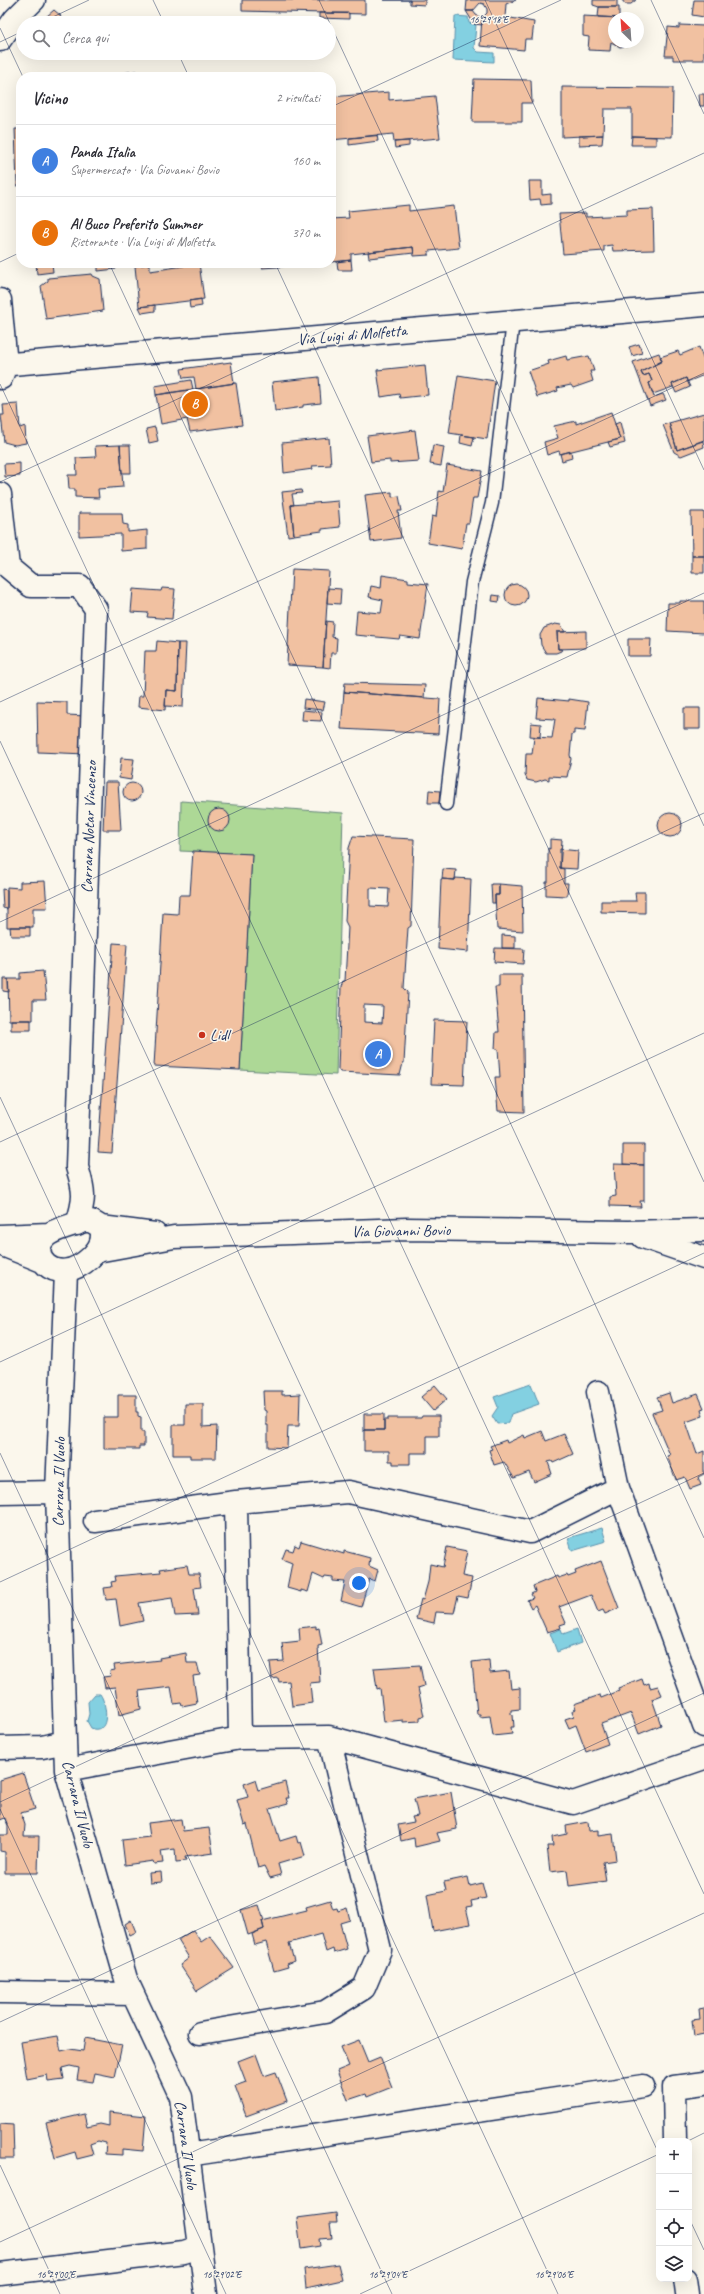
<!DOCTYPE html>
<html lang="it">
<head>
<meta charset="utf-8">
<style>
  body { margin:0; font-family:Caveat,sans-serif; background:#f7f7f7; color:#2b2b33 }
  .controls { position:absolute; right:12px; bottom:12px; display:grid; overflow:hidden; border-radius:8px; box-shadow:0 4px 16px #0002 }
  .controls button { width:36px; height:36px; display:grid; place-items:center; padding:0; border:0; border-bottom:1px solid #e1e1e2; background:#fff; color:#2b2b33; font:20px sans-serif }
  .compass { position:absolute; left:608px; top:12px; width:36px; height:36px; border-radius:50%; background:#fff; box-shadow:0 4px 16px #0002; rotate:335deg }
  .you { position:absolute; left:359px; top:1583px; width:14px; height:14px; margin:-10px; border:3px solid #fff; border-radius:50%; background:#1a73e8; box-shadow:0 0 0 6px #1a73e833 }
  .badge { display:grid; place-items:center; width:26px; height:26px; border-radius:50%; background:#c8321e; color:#fff; font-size:13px; font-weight:700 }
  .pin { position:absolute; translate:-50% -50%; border:2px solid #fff; box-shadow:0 1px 4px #0006 }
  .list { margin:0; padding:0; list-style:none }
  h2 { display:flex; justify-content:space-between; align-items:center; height:52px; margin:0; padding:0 16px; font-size:17px }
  h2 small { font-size:13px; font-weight:400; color:#7c7c81 }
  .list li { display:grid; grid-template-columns:26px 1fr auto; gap:12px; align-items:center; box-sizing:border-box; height:72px; padding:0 16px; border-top:1px solid #e1e1e2 }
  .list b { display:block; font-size:15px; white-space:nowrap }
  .list p { margin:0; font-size:13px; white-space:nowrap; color:#7c7c81 }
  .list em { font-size:13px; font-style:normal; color:#7c7c81 }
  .icon { flex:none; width:22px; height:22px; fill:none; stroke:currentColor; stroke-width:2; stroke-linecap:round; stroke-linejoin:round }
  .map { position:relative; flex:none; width:704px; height:2294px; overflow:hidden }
  .search { position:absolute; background:#fff; box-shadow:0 4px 16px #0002; left:16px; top:16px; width:320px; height:44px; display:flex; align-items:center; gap:10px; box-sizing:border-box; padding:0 14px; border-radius:22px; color:#7c7c81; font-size:15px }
  .panel { position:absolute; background:#fff; box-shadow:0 4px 16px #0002; left:16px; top:72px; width:320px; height:196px; border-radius:16px }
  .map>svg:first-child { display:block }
  .green { fill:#add896; stroke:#64847a }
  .water { fill:#83d0e1; stroke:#5990ad }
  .building { fill:#f1c1a1; stroke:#1b2f5e; fill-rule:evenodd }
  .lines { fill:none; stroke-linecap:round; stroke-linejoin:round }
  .service-casing { stroke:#1b2f5e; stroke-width:15 }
  .minor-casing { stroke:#1b2f5e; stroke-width:25 }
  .secondary-casing { stroke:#1b2f5e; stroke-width:25 }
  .service { stroke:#fbf7ec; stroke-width:12 }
  .minor { stroke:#fbf7ec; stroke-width:22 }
  .secondary { stroke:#fbf7ec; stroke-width:22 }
  .ticks { fill:none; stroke:#1b2f5e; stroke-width:1; stroke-opacity:0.45 }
  .poi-dot { fill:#c8321e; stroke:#fbf7ec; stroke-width:1.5 }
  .labels { text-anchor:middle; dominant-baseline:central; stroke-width:3; stroke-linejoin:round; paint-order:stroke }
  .street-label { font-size:16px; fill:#1b2f5e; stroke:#fbf7ec }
  .poi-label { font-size:16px; fill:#1b2f5e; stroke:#fbf7ec; text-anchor:start }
  .ticks-label { font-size:10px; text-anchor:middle; fill:#1b2f5e; stroke:#fbf7ec; stroke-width:3; stroke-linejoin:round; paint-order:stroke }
</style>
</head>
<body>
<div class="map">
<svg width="704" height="2294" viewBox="0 0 704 2294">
  <rect width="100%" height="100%" fill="#fbf7ec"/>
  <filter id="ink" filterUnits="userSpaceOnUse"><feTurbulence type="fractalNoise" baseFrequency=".025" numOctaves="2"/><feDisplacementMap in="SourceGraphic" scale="8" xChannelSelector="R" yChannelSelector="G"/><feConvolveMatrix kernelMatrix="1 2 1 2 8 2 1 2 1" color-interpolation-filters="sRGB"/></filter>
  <g filter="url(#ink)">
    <!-- green -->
    <path class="green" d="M181,801L343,813L336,1075L240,1070L252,854L180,851Z"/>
    <!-- water -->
    <path class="water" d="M455,16L468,17L469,23L476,25L474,48L478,52L494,53V62L453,60Z
      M531,1384L539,1404L511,1414L508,1423L497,1424L492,1416L498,1407L494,1397Z
      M602,1528L606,1541L572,1551L568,1538Z
      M561,1629L563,1634L577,1629L581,1643L557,1652L550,1633Z
      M95,1694H100C107,1703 111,1736 91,1728L87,1721L89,1714L88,1702Z"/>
    <!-- building -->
    <path class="building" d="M242,0H365V14L242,11Z
      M384,0H425V5L410,4V0Z
      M467,0H516L506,4L505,17L534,22L532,39H525L524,50L480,46L482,18L487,13V9L484,4L480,3L473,11H466Z
      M593,0H617V7H599L593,5Z
      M622,0H636L631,4H625Z
      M694,0H704V17L692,15Z
      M599,7H619V18L598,17Z
      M54,10L61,16L56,23L40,22Z
      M466,11H473L476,15L482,18V25L474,24Z
      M319,13H349V19L319,18Z
      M583,16L621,18H614V42H630V45L620,47L611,42L610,51L588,50L589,37L583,36Z
      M679,25L704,26V60H673V56H665L668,27L679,28Z
      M136,71L137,77H108V75Z
      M474,79L531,80L532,103H522V122H472Z
      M562,87L673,88L672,137L632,136V109H604L603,135L562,137Z
      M389,92V100L435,96L440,138L394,142L393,134L331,140V148V97Z
      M699,94H704V106H700Z
      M15,129H21V185L17,186Z
      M377,135L378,141L349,145V138Z
      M603,135L602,144L579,145V136Z
      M632,136L656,137V145H631Z
      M409,141V146L395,148L394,142Z
      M529,181H542V195L551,194V204L541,205L540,199L530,200Z
      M409,205V211L454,206L459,248L429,251V255L414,256L413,247L351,254V260L331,262V219L349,218L348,211Z
      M653,209L654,250L613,251L612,245L604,246V251L563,254L559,214L586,213V217L627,215V210Z
      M413,247L414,253L369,258L368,252Z
      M351,260L352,270H338L337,262Z
      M36,263H52L53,272L37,274Z
      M98,263H116V269L98,271Z
      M183,263H199L204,299L139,307L135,266L150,264V271L184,266Z
      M262,263H292V266L262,268Z
      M292,263H324L292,266Z
      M92,274L93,276L100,279L103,311L46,319L41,286L48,281V278Z
      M201,299L202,306L190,308L189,301Z
      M155,305V311L142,313L139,307Z
      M639,344L642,353L632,356L629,347Z
      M699,347L704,361V375L687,382L686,378L672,384L673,387L653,394L649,383L652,381L649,374L643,376L641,372L662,361L660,357L678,351L680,355Z
      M659,353L662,361L641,372L643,376L649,374L652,381L649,383L654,397L663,394L666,400L650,406L633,362Z
      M566,356L567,360L589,356L594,371H590L593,381L573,388L571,385L557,388L558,391L537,397L528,371L549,364L548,361Z
      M231,362L234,383L196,389L194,377L183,378L181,369Z
      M425,365L428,395L400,398L399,394L381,397L377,370Z
      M458,375L495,381L487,439L449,433Z
      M319,377L321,403L303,405V407L275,411L272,382Z
      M686,378L690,387L676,393L672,384Z
      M191,380L193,389L156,395L155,386Z
      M236,383L242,425L190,432L187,419L161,424L156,395Z
      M18,404L20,428L25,426L26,443L15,445L4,442L1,415H4L3,405Z
      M611,412L620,439L560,454L559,451L547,455L544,442L558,438L554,426L576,421V424Z
      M704,413V440L677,450L669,423Z
      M620,422L625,443L610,447L608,442L620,439L615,424Z
      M669,423L677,450L703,441L704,447L681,456L674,452L663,425Z
      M155,427L158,441L149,443L146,429Z
      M415,430L419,461L390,463V460L371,462L367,436Z
      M461,435L474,437L472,446L460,443Z
      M329,438L331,465L312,466L313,469L284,473L282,443Z
      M120,445L123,487L98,489L99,498L75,497V489H69L68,475H77L76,458L96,457L95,446Z
      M120,445H130L131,473H122Z
      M433,445L444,447L441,466L430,464Z
      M571,451L572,458L562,461L560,454Z
      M20,463V476L5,477L4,464Z
      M447,465L482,471L477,498H473L469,523H466L462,549L428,543L432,516L436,517L439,491L443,492Z
      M301,490L302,493L292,494L294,505H291L294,535L288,536L282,492Z
      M392,492V497L399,496L402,511H398L401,538L371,542L365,495Z
      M338,501L340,527L322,529V531L294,535L291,505Z
      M691,512H704V556H692Z
      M79,513H122L123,524L128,525V532L147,530V549L121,551V534L79,536Z
      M692,556H704V573H692Z
      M292,569L329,571L323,667L287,665Z
      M382,575L408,579V582L428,584L420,639L400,636L399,639L355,635L357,611L381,613L383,600L369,597L371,586L381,588Z
      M505 595a11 11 0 1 1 22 0a11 11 0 1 1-22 0Z
      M162,588L175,589L172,619L147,617L148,613L131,612L133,589L161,591Z
      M328,588L341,589L340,604L327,603Z
      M493,595L500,596L499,602L492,601Z
      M680,601H704V633L667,631L668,603H680Z
      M326,621L333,622L332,637L337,638L336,653H331L330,668L323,667Z
      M555,624L561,625L565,632H557L558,649H562L561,651L556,653H546L541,645L540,635L544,628Z
      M586,631V648L558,649L557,632Z
      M628,639H651L650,656H628Z
      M157,641L178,643L177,691L166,690L165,710L138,707L139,696H143L145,651H156Z
      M178,643H186L183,707L165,706L166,690L177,691Z
      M345,683L425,685L424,698L344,692Z
      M344,692L440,699L438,734L341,729Z
      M538,698L569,701V699L588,702L585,731L574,730V734H572L570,755L571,759L567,777L549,776V780L545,779L536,782L527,780L525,774L526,754H532L534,737L552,738L555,719L536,718Z
      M304,699L325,702L323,710L303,708Z
      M37,701L67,702V715L86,716V754L38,752Z
      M684,708H700V729H684Z
      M303,710L322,712L321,721L302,720Z
      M531,723L541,724L540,737L530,736Z
      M121,758L134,759L131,780L119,778Z
      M105,782H118L121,830H103Z
      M123 792a9 9 0 1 1 18 0a9 9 0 1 1-18 0Z
      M429,790L440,791L439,803H428Z
      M208 820a11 11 0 1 1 22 0a11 11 0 1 1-22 0Z
      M658 825a12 12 0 1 1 24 0a12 12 0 1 1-24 0Z
      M353,836L414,839L411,926L408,928L404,988L408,992L404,1063H403L400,1075L340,1072L338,1069L341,987L343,981H345L348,927L345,921L349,848ZM370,888L389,889L388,907L370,906ZM364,1005L383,1006L382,1023L364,1022Z
      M550,839L562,840L560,868L564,869V883H568L567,896L546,895V882H548V848L550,849Z
      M560,849L578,851L577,869L560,868Z
      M193,851L252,854L240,1070L154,1066L163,913L178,914L179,895H190Z
      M443,869L456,870L455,880L442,879Z
      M455,878L471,879L468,952L438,949L441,879L455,880Z
      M45,881L47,908H33V927H7V887L20,888V882Z
      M491,884H499V895H495V903H492Z
      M499,884L522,886L523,931L497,929L495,895H499Z
      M2,889L7,890V909L3,908Z
      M635,892H645V913L601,912V901H636Z
      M10,927H30V936H11Z
      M502,935L515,936V948H502Z
      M113,943L127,944L112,1153L98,1152Z
      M495,948L524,949L523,964L494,962Z
      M43,971L46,1000H33V1020H9L8,979H20V973Z
      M499,975H522L524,1112L498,1111L495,1077H500L498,1049H495L496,1032H499L495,987H499Z
      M3,979H8L9,992L3,991Z
      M11,1020H31V1030H11Z
      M434,1020L467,1021L464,1085L431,1084Z
      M623,1145H644V1165L623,1164Z
      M614,1164L644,1165V1201H640L641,1207L610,1206V1197L616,1196Z
      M435,1385L447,1399L433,1411L421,1397Z
      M263,1391H282V1395L300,1394L299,1426H288L287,1448L268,1447V1425H266V1411L264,1410Z
      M669,1393L672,1403L698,1394L704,1408L701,1409L703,1416L686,1422L697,1454L704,1451V1474L698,1477L701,1485L690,1489L685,1477L676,1480L667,1456L670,1455L652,1413L662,1410L657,1397Z
      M118,1395H136V1412H138V1416L141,1417V1432H144V1446H139V1449H104V1417H118Z
      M185,1404H203V1427L217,1426L216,1458H190V1455H173V1425H185Z
      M364,1414H384V1430H364Z
      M422,1416H439V1436H427V1453H410V1464H393V1461H389V1451H364V1430H384V1420H388V1418H421Z
      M542,1431L546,1441L564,1434L573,1454L553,1463L552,1461L548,1462L552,1474L534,1482L529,1472L514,1478L504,1462L494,1465L489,1450L492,1449L490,1446L506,1440L507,1443L524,1435L525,1438Z
      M301,1541L344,1554V1551L370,1558L369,1566L378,1570L375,1581L369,1579L361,1607L341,1601L345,1582L333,1581V1578L325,1577L324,1579L313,1574L308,1592L301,1590V1592L287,1588L292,1563L282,1559L286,1549L293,1551L295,1545L299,1547Z
      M447,1547L467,1551L462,1576L472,1578L468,1598L458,1596L454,1613L436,1612L434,1623L416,1619L421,1599L423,1600L428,1582L430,1564L443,1567Z
      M601,1561L619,1608L605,1614L603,1610L598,1612L591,1595L559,1607L566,1623L560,1625L561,1628L547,1632L535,1605L531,1608L527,1600L533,1598L531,1594L535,1592L533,1586L557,1576L558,1578L567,1575L568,1577L576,1574L575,1571Z
      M187,1565L189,1574H199L201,1587L194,1588L198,1615L175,1616L172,1598L139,1603L143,1621L120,1626L116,1599L106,1600L104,1588L112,1587L111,1582L116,1581L115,1576L161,1572L160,1569Z
      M316,1626V1629L319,1628L322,1645L318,1646L320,1682L310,1683L312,1703L292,1706L289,1681L279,1682L278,1678L272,1679L270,1662L284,1661L282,1643L300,1641L299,1628Z
      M186,1653L187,1663H197L200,1675L193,1676L197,1703L182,1706L181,1703L174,1704L171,1687L139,1691L141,1709L119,1715L115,1687L105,1688L103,1677L111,1676L110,1671L115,1670L114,1665L160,1660L159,1658Z
      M489,1660L490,1673L509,1671L511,1689L520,1688V1709L511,1710V1714L513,1715L514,1727H511L512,1734L493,1736L490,1716L480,1717V1714H477L472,1662Z
      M420,1665L424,1686L418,1688L424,1716L420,1717V1721L403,1722V1720L384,1722L380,1688L377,1689L374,1668Z
      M642,1679L644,1685L649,1683L650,1688L658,1686L662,1695L652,1699L661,1725L639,1734L631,1713L601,1724L608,1744L586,1752L576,1725L569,1728L565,1719L574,1716L572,1711L576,1709L574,1704L600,1695L601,1698L619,1691L618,1688Z
      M23,1773L35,1809L21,1813L25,1825L24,1836H39L38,1873H5V1852L0,1851V1835H8V1826L5,1818L0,1820V1780Z
      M255,1780L258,1790L285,1782L289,1798H286L288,1804L270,1809L280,1841L296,1836L298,1843L301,1842L305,1856L278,1864L281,1875L270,1878L264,1866L258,1868L247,1824L244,1825L237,1800L248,1797L244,1784Z
      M451,1792L457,1829L437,1833L440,1841L415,1847L414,1838L401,1841L398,1825L414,1822L412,1817L418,1816L414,1799Z
      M181,1819L183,1831L209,1828L213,1853L185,1857L186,1861L176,1862L175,1849L161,1851L163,1863L154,1864L153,1861L125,1865L122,1840L150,1837L148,1823Z
      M588,1822L589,1831L598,1830V1836L613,1834L616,1860L603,1862L606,1881L569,1886L567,1870L550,1872L547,1846H553L552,1837L567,1834L566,1826Z
      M161,1872L162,1882L150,1883L149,1873Z
      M468,1877L470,1886L482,1883L486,1898L471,1901L472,1906L466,1907L470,1924L433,1931L427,1895L446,1891L444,1882Z
      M330,1900L333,1909L337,1908L338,1911L347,1908L350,1920L340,1923L347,1949L334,1953L333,1949L326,1952L321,1934L289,1943L294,1961L287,1964L288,1967L274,1971L266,1942L255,1945L252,1934L264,1929L262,1921L307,1910L306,1907Z
      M259,1905L264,1921H262L264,1929L248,1935L241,1910Z
      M131,1920L136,1932L130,1935L125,1924Z
      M193,1930L201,1942L210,1936L234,1968L197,1991L180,1965L189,1958L178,1940Z
      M704,2008V2034L694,2036L692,2020L700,2019L699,2009Z
      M58,2036L61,2051L70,2049L83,2051L85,2038L122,2045L115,2077L95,2073L93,2082L77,2080L79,2068L70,2066L62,2068L64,2079L48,2081L47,2075L27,2079L21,2042Z
      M359,2040L368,2062L380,2057L392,2087L367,2097L366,2094L348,2100L337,2071L349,2066L341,2047Z
      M256,2054L264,2076L276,2072L287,2101L246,2116L235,2086L246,2082L238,2061Z
      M109,2112L146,2116L143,2151L122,2149V2155L105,2154L106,2143L98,2141L90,2144L93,2155L77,2159L75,2152L55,2158L46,2123L84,2114L87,2127L100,2124L109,2126Z
      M0,2124L13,2125L14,2158H0Z
      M336,2213L337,2223H330L332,2238L319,2239L320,2246L301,2249L297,2218Z
      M338,2264L342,2280L306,2288L304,2269Z"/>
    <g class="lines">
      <!-- service casing -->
      <g class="service-casing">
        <path id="service" d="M446,804L472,582L492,503L513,321"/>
      </g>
      <!-- minor casing -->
      <g class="minor-casing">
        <path id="minor" d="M0,40L15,19L34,0
          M0,300L6,365L1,378
          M0,365L704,305
          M0,494L8,567L31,586H80L96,609L77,1167C85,1192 85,1199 77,1224
          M66,1272L57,1492L66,1770L126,1979L181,2097L206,2294
          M598,1392L618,1488
          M0,1493L57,1492
          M236,1502L240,1738
          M95,1521L236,1502L348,1492L530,1532L618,1488L704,1726
          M0,1748L42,1747L65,1742
          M66,1770L240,1738L329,1737
          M0,1992L133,1994
          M200,2033L325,2012L364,1988L380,1950L329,1737L573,1803L704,1758
          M675,2141L674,2087L704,2083
          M188,2155L643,2086
          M0,2274L184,2252L199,2247
          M685,2279L687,2294"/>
      </g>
      <!-- secondary casing -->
      <g class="secondary-casing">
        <path id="secondary" d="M84,1221H91L101,1227C104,1240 100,1248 91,1257C54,1292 23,1251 49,1234C59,1228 73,1225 84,1221Z
          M101,1227L155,1234
          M0,1236L49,1234
          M643,1237L704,1258
          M0,1244L42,1261
          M97,1251L174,1237L407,1229L628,1232L704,1230"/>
      </g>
      <!-- service -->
      <use href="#service" class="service"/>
      <!-- minor -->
      <use href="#minor" class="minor"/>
      <!-- secondary -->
      <use href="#secondary" class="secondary"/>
    </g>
  </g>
  <!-- ticks -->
  <path class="ticks" d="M153,0L164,23M319,0L704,826M485,0L704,470M651,0L704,114M40,23L89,0M0,28L23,77M0,42L23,31M178,53L189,77M331,107L561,0M0,262L21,252M109,263L704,1538M275,263L704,1182M0,384L704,1894M0,482L704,153M0,702L704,373M0,741L659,2154M0,922L704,593M0,1097L558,2294M0,1142L704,813M0,1362L704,1033M0,1453L392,2294M0,1582L704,1253M0,1802L704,1473M0,1809L226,2294M0,2022L704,1693M688,2141L704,2133M0,2165L60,2294M689,2218L704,2250M0,2242L704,1913M360,2294L659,2154"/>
  <!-- markers -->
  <circle class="poi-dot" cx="202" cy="1035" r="4"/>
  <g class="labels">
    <!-- street labels -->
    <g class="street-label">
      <text transform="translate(352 335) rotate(-5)">Via Luigi di Molfetta</text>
      <text transform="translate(89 827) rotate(-88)">Carrara Notar Vincenzo</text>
      <text transform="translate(401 1231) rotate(-1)">Via Giovanni Bovio</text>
      <text transform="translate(59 1482) rotate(-89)">Carrara Il Vuolo</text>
      <text transform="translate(78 1804) rotate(76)">Carrara Il Vuolo</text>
      <text transform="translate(186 2145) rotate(82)">Carrara Il Vuolo</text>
    </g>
    <!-- poi labels -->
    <g class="poi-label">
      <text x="210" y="1035">Lidl</text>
    </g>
  </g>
  <g class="ticks-label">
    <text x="489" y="23">16°29'18"E</text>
    <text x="56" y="2278">16°29'00"E</text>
    <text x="222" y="2278">16°29'02"E</text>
    <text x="388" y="2278">16°29'04"E</text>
    <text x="554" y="2278">16°29'06"E</text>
  </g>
</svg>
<div class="controls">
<button>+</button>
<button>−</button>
<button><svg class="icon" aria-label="locate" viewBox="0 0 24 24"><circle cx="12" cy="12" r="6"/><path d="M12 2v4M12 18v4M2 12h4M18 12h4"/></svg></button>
<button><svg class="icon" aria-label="layers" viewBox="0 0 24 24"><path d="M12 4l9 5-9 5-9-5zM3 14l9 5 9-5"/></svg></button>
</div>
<svg class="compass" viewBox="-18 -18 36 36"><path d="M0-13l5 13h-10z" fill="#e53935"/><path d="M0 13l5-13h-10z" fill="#7c7c81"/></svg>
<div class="you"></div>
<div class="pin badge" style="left:378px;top:1054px;background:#3f7fe0">A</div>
<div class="pin badge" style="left:195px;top:404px;background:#e8710a">B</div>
<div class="search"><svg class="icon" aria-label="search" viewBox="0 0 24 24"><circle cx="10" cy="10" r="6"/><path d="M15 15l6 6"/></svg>Cerca qui</div>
<section class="panel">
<h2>Vicino<small>2 risultati</small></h2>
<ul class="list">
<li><span class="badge" style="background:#3f7fe0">A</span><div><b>Panda Italia</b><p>Supermercato · Via Giovanni Bovio</p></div><em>160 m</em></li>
<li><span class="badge" style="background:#e8710a">B</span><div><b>Al Buco Preferito Summer</b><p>Ristorante · Via Luigi di Molfetta</p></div><em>370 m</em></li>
</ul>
</section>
</div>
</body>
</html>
